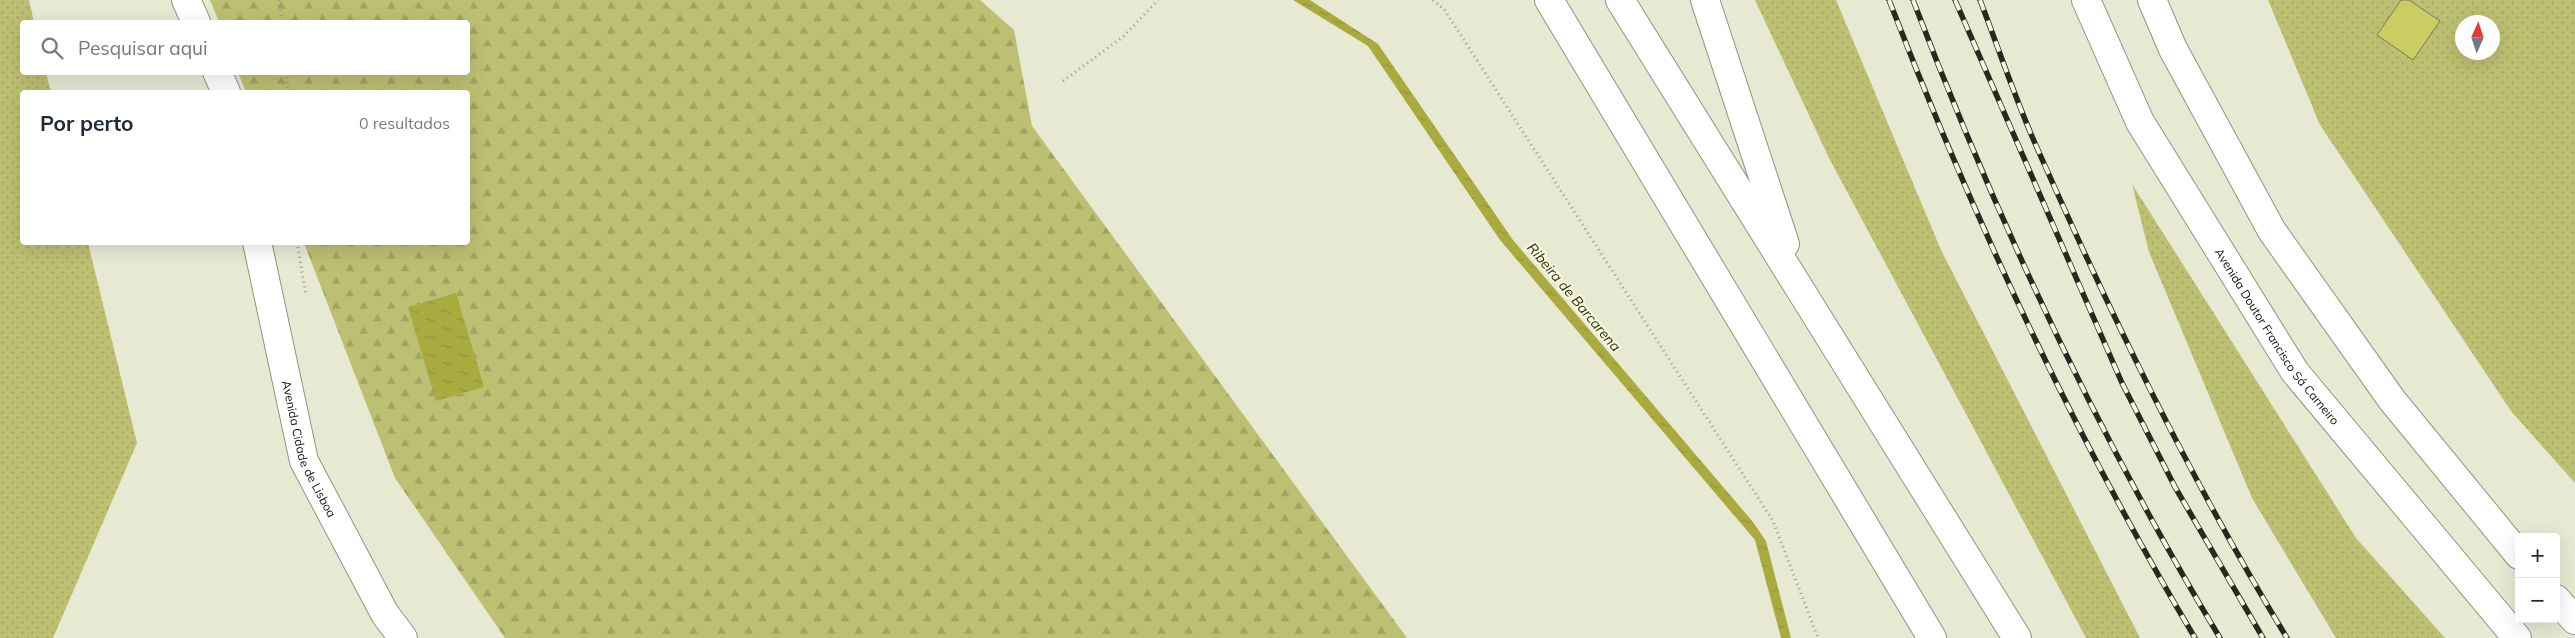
<!DOCTYPE html>
<html lang="pt">
<head>
<meta charset="utf-8">
<style>
  body { margin:0; font-family:Mulish,sans-serif; background:#f6f6f7; color:#1f2937 }
  .controls { position:absolute; right:15px; bottom:15px; display:grid; overflow:hidden; border-radius:5px; box-shadow:0 5px 20px #0002 }
  .controls button { width:45px; height:45px; display:grid; place-items:center; padding:0; border:0; border-bottom:1px solid #e0e1e3; background:#fff; color:#1f2937; font:25px sans-serif }
  .compass { position:absolute; left:2455px; top:15px; width:45px; height:45px; border-radius:50%; background:#fff; box-shadow:0 5px 20px #0002; rotate:3deg }
  .list { margin:0; padding:0; list-style:none }
  h2 { display:flex; justify-content:space-between; align-items:center; height:65px; margin:0; padding:0 20px; font-size:21px }
  h2 small { font-size:16px; font-weight:400; color:#747a83 }
  .icon { flex:none; width:28px; height:28px; fill:none; stroke:currentColor; stroke-width:2; stroke-linecap:round; stroke-linejoin:round }
  .map { position:relative; flex:none; width:2575px; height:638px; overflow:hidden }
  .search { position:absolute; background:#fff; box-shadow:0 5px 20px #0002; left:20px; top:20px; width:450px; height:55px; display:flex; align-items:center; gap:12px; box-sizing:border-box; padding:0 18px; border-radius:5px; color:#747a83; font-size:19px }
  .panel { position:absolute; background:#fff; box-shadow:0 5px 20px #0002; left:20px; top:90px; width:450px; height:155px; border-radius:5px }
  .map>svg:first-child { display:block }
  .grass { fill:url(#grass-dots); fill-rule:evenodd }
  .forest { fill:url(#forest-firs) }
  .water { fill:url(#water-ripples) }
  .building { fill:#cbcc62; stroke:#797a67 }
  .lines { fill:none; stroke-linecap:round; stroke-linejoin:round }
  .secondary-casing { stroke:#93947f; stroke-width:30 }
  .highway-casing { stroke:#93947f; stroke-width:30 }
  .path { stroke:#9a9b8b; stroke-width:3; stroke-dasharray:1 4; stroke-linecap:butt }
  .secondary { stroke:#fff; stroke-width:28 }
  .highway { stroke:#fff; stroke-width:28 }
  .rail-casing { stroke:#282820; stroke-width:5.5 }
  .rail { stroke:#f5f7e1; stroke-width:4; stroke-dasharray:11; stroke-linecap:butt }
  .labels { text-anchor:middle; dominant-baseline:central; stroke-width:4.5; stroke-linejoin:round; paint-order:stroke }
  .street-label { font-size:12px; fill:#0d0d07; stroke:#f5f7e1 }
  .water-label { font-size:14px; font-style:italic; fill:#2e2e00; stroke:#f5f7e1 }
</style>
</head>
<body>
<div class="map">
<svg width="2575" height="638" viewBox="0 0 2575 638">
  <defs>
    <pattern id="grass-dots" width="8" height="8" patternUnits="userSpaceOnUse" patternTransform="scale(1.25)"><rect width="8" height="8" fill="#bdbf72"/><path d="M2 2h.1M6 6h.1" fill="none" stroke="#a1a361" stroke-width="1.8" stroke-linecap="round"/></pattern>
    <pattern id="forest-firs" width="22" height="20" patternUnits="userSpaceOnUse" patternTransform="scale(1.25)"><rect width="22" height="20" fill="#bdbf72"/><path d="M5 1l3.5 6h-7zM16 11l3.5 6h-7z" fill="#a1a361"/></pattern>
    <pattern id="water-ripples" width="26" height="14" patternUnits="userSpaceOnUse" patternTransform="scale(1.25)"><rect width="26" height="14" fill="#aaab3f"/><path d="M2 4q2-2 4 0t4 0M15 11q2-2 4 0t4 0" fill="none" stroke="#919236"/></pattern>
  </defs>
  <rect width="100%" height="100%" fill="#e8e9d3"/>
  <!-- grass -->
  <path class="grass" d="M0,0H29L34,22H22V72L46,73L51,92H22V242L88,243L137,443L53,638H0Z
    M1755,0H1836L1941,250L2140,638H2086L1829,158Z
    M2268,0H2575V483L2511,411L2320,125ZM2462,22H2492V52H2462Z
    M2132,184L2356,538L2445,638H2336L2252,498L2149,252Z"/>
  <!-- forest -->
  <path class="forest" d="M210,0H980L1014,30L1032,126L1407,638H505L395,478L304,243L468,242V92H246L238,73L468,72V22H219Z"/>
  <!-- water -->
  <path class="water" d="M1293,0H1310L1378,44L1513,240L1753,522L1766,541L1791,638H1781L1755,540L1500,240L1368,46Z
    M456,293L484,387L436,401L408,307Z"/>
  <!-- building -->
  <path class="building" d="M2401,0H2409L2440,21L2413,60L2377,35Z"/>
  <g class="lines">
    <!-- secondary casing -->
    <g class="secondary-casing">
      <g id="secondary">
        <path d="M186,0L196,22"/>
        <path id="s1" d="M2086,0L2140,122L2295,372L2517,638"/>
        <path d="M2152,0L2173,49L2272,231L2392,400L2519,555"/>
        <path d="M217,72L226,92"/>
        <path id="s2" d="M257,242L304,461L385,614L403,638"/>
        <path d="M2556,599L2575,620"/>
      </g>
    </g>
    <!-- highway casing -->
    <g class="highway-casing">
      <path id="highway" d="M1549,0L1932,638
        M1620,0L2017,638
        M1705,0L1785,244"/>
    </g>
    <!-- path -->
    <path class="path" d="M279,0L283,22
      M1433,0L1444,9L1773,521L1818,638
      M286,72L288,92
      M1063,81L1124,36L1158,0
      M297,242L306,296"/>
    <!-- secondary -->
    <use href="#secondary" class="secondary"/>
    <!-- highway -->
    <use href="#highway" class="highway"/>
    <!-- rail casing -->
    <g class="rail-casing">
      <path id="rail" d="M1889,0C1974,220 2074,435 2195,638
        M1913,0C1997,220 2098,436 2220,638
        M1955,0L2122,383L2175,487L2263,638
        M1980,0C1998,47 2014,95 2034,141C2109,311 2190,479 2287,638"/>
    </g>
    <!-- rail -->
    <use href="#rail" class="rail"/>
  </g>
  <g class="labels">
    <!-- street labels -->
    <g class="street-label">
      <text stroke="none"><textPath href="#s1" startOffset="388">Avenida Doutor Francisco Sá Carneiro</textPath></text>
      <text stroke="none"><textPath href="#s2" startOffset="214">Avenida Cidade de Lisboa</textPath></text>
    </g>
    <!-- water labels -->
    <g class="water-label">
      <text transform="translate(1574 297) rotate(50)">Ribeira de Barcarena</text>
    </g>
  </g>
</svg>
<div class="controls">
<button>+</button>
<button>−</button>
</div>
<svg class="compass" viewBox="-18 -18 36 36"><path d="M0-13l5 13h-10z" fill="#e53935"/><path d="M0 13l5-13h-10z" fill="#747a83"/></svg>
<div class="search"><svg class="icon" aria-label="search" viewBox="0 0 24 24"><circle cx="10" cy="10" r="6"/><path d="M15 15l6 6"/></svg>Pesquisar aqui</div>
<section class="panel">
<h2>Por perto<small>0 resultados</small></h2>
<ul class="list">
</ul>
</section>
</div>
</body>
</html>
